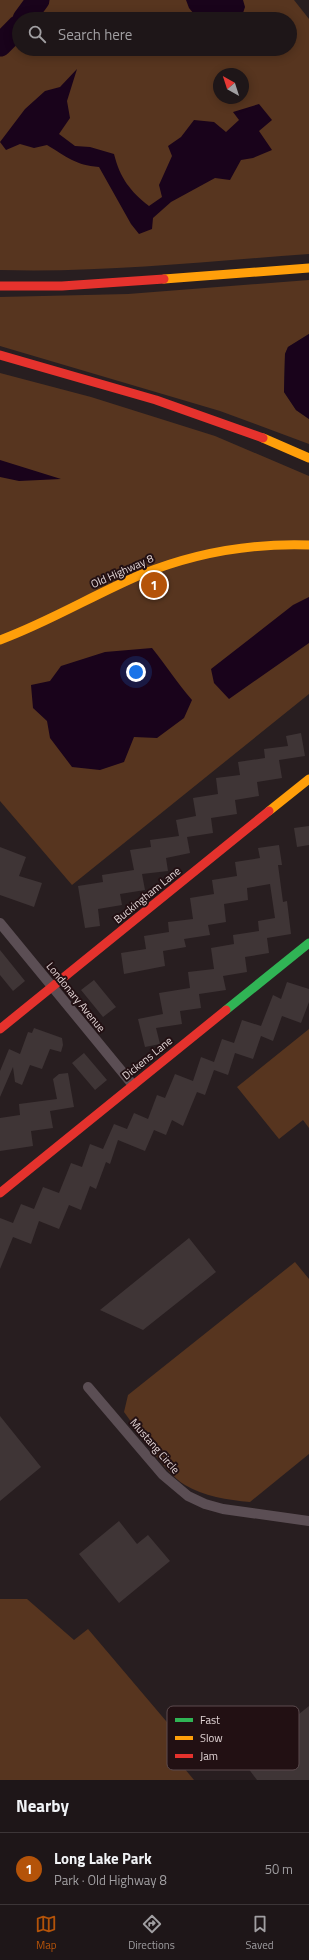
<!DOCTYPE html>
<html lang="en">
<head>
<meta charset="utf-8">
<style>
  body { margin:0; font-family:"Titillium Web",sans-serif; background:#2b2325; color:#f1f3f6 }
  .compass { position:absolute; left:213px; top:68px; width:36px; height:36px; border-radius:50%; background:#1e1618; box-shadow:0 2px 10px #0003; rotate:321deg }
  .you { position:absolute; left:136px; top:672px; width:14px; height:14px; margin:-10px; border:3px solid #fff; border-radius:50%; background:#1a73e8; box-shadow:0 0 0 6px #1a73e833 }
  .badge { display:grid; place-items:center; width:26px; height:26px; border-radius:50%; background:#b45309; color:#fff; font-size:13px; font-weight:700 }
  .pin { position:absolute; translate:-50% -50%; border:2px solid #fff; box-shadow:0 1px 4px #0006 }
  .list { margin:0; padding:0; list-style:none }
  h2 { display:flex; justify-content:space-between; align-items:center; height:52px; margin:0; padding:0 16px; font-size:17px }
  h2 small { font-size:13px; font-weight:400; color:#a19fa2 }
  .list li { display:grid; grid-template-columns:26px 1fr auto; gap:12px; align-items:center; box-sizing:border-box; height:72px; padding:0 16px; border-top:1px solid #3c3537 }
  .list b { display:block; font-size:15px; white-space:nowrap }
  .list p { margin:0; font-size:13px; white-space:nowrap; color:#a19fa2 }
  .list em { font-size:13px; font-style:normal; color:#a19fa2 }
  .icon { flex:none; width:22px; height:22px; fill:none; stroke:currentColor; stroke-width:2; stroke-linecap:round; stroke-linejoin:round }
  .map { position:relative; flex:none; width:309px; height:1780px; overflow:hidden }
  .search { position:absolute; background:#1e1618; box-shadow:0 2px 10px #0003; left:12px; right:12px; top:12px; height:44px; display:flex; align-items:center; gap:10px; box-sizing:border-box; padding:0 14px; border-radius:22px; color:#a19fa2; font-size:15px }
  .sheet { height:124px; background:#1e1618 }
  nav { display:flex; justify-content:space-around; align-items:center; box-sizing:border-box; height:56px; border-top:1px solid #3c3537; background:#1e1618; font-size:11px; color:#a19fa2 }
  nav a { display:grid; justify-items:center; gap:2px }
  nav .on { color:#b45309 }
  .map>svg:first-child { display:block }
  .green { fill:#57351f; fill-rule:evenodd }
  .water { fill:#19031b }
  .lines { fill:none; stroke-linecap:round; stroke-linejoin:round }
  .river { stroke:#19031b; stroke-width:23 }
  .building { fill:#3f3536 }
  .street { stroke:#5b4e54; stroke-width:10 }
  .fast { stroke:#30b455; stroke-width:9 }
  .slow { stroke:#ff9f0a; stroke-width:9 }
  .jam { stroke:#e5322d; stroke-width:9 }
  .labels { text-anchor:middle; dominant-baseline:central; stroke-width:4; stroke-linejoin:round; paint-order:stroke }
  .street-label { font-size:11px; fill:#e2d5d6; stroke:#221013 }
  .key { fill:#221013; stroke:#5c4b4e; stroke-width:1 }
  .key-label { font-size:11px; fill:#e2d5d6 }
</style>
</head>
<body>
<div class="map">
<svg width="309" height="1780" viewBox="0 0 309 1780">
  <rect width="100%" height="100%" fill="#281e20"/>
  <!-- green -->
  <path class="green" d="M0,0H294L309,19V254C207,261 103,273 0,270ZM19,19H290V49H19ZM219,74H243V98H219Z
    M309,280V334L288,347L285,354L284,392L296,410L309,419V444L220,411L0,346V297L128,294Z
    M0,373L91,397L215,436L309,476V694L72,885L0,801Z
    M309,1029V1128L303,1120L279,1139L237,1087Z
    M295,1262L309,1279V1454L250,1502C228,1500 203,1496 185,1485C165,1473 138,1431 124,1412L128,1395Z
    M0,1599H27L74,1640L88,1629L183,1741L170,1751L194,1780H0Z"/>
  <!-- water -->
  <path class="water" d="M186,0H243L245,7L241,19H198L189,8Z
    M77,69L67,101L70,118L59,134L75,146L90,147L114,154C120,178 130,191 149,206L162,197L159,185L172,156L168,146L181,137L194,120L214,122L226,132L239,120L233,112L259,104L272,120L259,131L272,150L253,158L241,160L230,180L215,178L171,202L153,218L152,229L139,234L131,224L99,167C75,165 67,157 47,145L34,148L20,144L6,150L0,142L25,109L45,91L60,87Z
    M309,334V419L296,410L284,392L285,354L288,347Z
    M0,460L61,479L19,481L0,477Z
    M309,597V643L229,699L214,683L211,669L293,605Z
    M152,648C166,665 177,683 192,700L184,718L157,738L134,737L124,762L100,770L72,767L50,738L47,721L33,708L31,685L50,681L61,666L105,652Z"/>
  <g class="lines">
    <!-- river -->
    <path class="river" d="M24,19L38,0
      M0,45L19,26"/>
  </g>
  <!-- building -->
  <path class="building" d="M301,733L305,756L279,760L282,778L257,782L259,796L235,800L237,814L211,818L213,833L187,837L190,853L166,858L168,871L142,874L145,890L120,894L122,905L98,909L100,926L85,928L78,886L103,882L102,875L134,870L130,850L151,847L150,840L179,836L176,820L196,816L193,798L218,794L216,778L240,775L238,762L265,758L264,749L288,746L286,736Z
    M309,826V845L297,847L294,828Z
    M279,845L282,865H278L283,902L287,901L291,934L267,938L269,953L245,957L247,972L223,976L226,990L199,994L201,1008L180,1011L182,1024L156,1028L160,1044L145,1047L138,1019L163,1014L159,993L190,988L188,972L214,969L211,948L234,944L233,935L259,931L258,921L275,918L270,884L247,888L248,900L224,904L226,922L208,925L210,935L184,939L186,947L163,951L165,966L124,974L121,953L146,949L144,936L169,932L168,922L193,919L190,898L214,894L212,880L237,876L235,862L260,858L258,848Z
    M0,847L26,857L19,876L42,883L34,907L0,895Z
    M0,950L25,981L13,991L0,975Z
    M94,980L116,1007L103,1017L81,990Z
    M287,982L309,989V1002L301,1023L282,1016L273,1041L261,1036L253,1059L235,1053L228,1075L214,1070L205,1095L197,1092L183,1126L172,1120L166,1135L154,1130L145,1151L118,1140L110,1164L106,1162L96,1189L90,1186L81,1210L69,1205L59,1229L39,1221L31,1244L13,1237L0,1269V1218L13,1223L21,1204L34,1209L43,1187L59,1193L71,1163L82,1167L90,1144L103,1149L114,1124L127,1129L134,1113L148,1119L157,1095L165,1098L175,1074L193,1081L201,1057L214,1062L222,1039L234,1043L242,1020L261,1026L273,995L281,999Z
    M34,1028L62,1038L63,1045L61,1052L50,1049L42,1069L30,1065L22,1085L15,1082L13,1067L0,1097V1071L9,1049L20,1054L28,1032L32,1033Z
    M84,1053L107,1080L95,1090L72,1063Z
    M68,1073L74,1107L50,1111L53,1128L31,1131L33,1146L0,1151V1118L20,1115L19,1104L57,1099L53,1079L59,1074Z
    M189,1238L216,1272L143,1330L100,1310Z
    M0,1416L41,1467L0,1501Z
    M119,1521L137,1544L148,1535L170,1561L119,1603L79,1554Z
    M309,1706V1780H257L242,1760Z"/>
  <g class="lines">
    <!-- street -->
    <path class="street" d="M0,923L133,1085
      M88,1387L163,1475L188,1496L205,1504L223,1509L309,1521"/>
    <!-- fast -->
    <path class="fast" d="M226,1010L309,943"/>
    <!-- slow -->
    <path class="slow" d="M164,279L309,268
      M263,438L309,458
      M0,640C49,622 93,595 140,575C194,553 251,543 309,545
      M269,811L309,779"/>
    <!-- jam -->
    <path class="jam" d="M0,286H62L164,279
      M0,355L156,400L263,438
      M0,1029L269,811
      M0,1193L226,1010"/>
  </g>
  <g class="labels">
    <!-- street labels -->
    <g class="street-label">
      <text transform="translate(122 571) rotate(-24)">Old Highway 8</text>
      <text transform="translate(147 895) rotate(-39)">Buckingham Lane</text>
      <text transform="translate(76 997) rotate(51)">Londonary Avenue</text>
      <text transform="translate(147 1058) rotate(-39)">Dickens Lane</text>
      <text transform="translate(155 1446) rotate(49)">Mustang Circle</text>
    </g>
  </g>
  <!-- legend -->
  <rect x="167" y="1706" width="132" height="64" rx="6" class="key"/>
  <rect x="175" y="1718" width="18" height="4" fill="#30b455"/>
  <rect x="175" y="1736" width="18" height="4" fill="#ff9f0a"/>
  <rect x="175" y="1754" width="18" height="4" fill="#e5322d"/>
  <g class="key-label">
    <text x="200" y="1724">Fast</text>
    <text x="200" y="1742">Slow</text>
    <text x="200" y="1760">Jam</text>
  </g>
</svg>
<svg class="compass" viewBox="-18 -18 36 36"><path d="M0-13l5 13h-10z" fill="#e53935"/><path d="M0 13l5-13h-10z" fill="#a19fa2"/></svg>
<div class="you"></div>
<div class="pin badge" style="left:154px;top:585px">1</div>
<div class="search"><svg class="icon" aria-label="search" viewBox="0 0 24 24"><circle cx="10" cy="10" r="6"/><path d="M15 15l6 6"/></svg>Search here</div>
</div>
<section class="sheet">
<h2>Nearby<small></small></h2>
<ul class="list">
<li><span class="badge">1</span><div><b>Long Lake Park</b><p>Park · Old Highway 8</p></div><em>50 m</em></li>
</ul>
</section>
<nav>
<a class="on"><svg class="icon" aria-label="map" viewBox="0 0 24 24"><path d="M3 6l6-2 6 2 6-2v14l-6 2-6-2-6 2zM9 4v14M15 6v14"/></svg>Map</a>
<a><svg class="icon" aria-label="directions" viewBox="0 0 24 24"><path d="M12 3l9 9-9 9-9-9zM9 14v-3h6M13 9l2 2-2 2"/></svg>Directions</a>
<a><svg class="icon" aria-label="saved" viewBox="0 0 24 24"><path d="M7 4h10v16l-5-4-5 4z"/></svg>Saved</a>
</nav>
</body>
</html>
